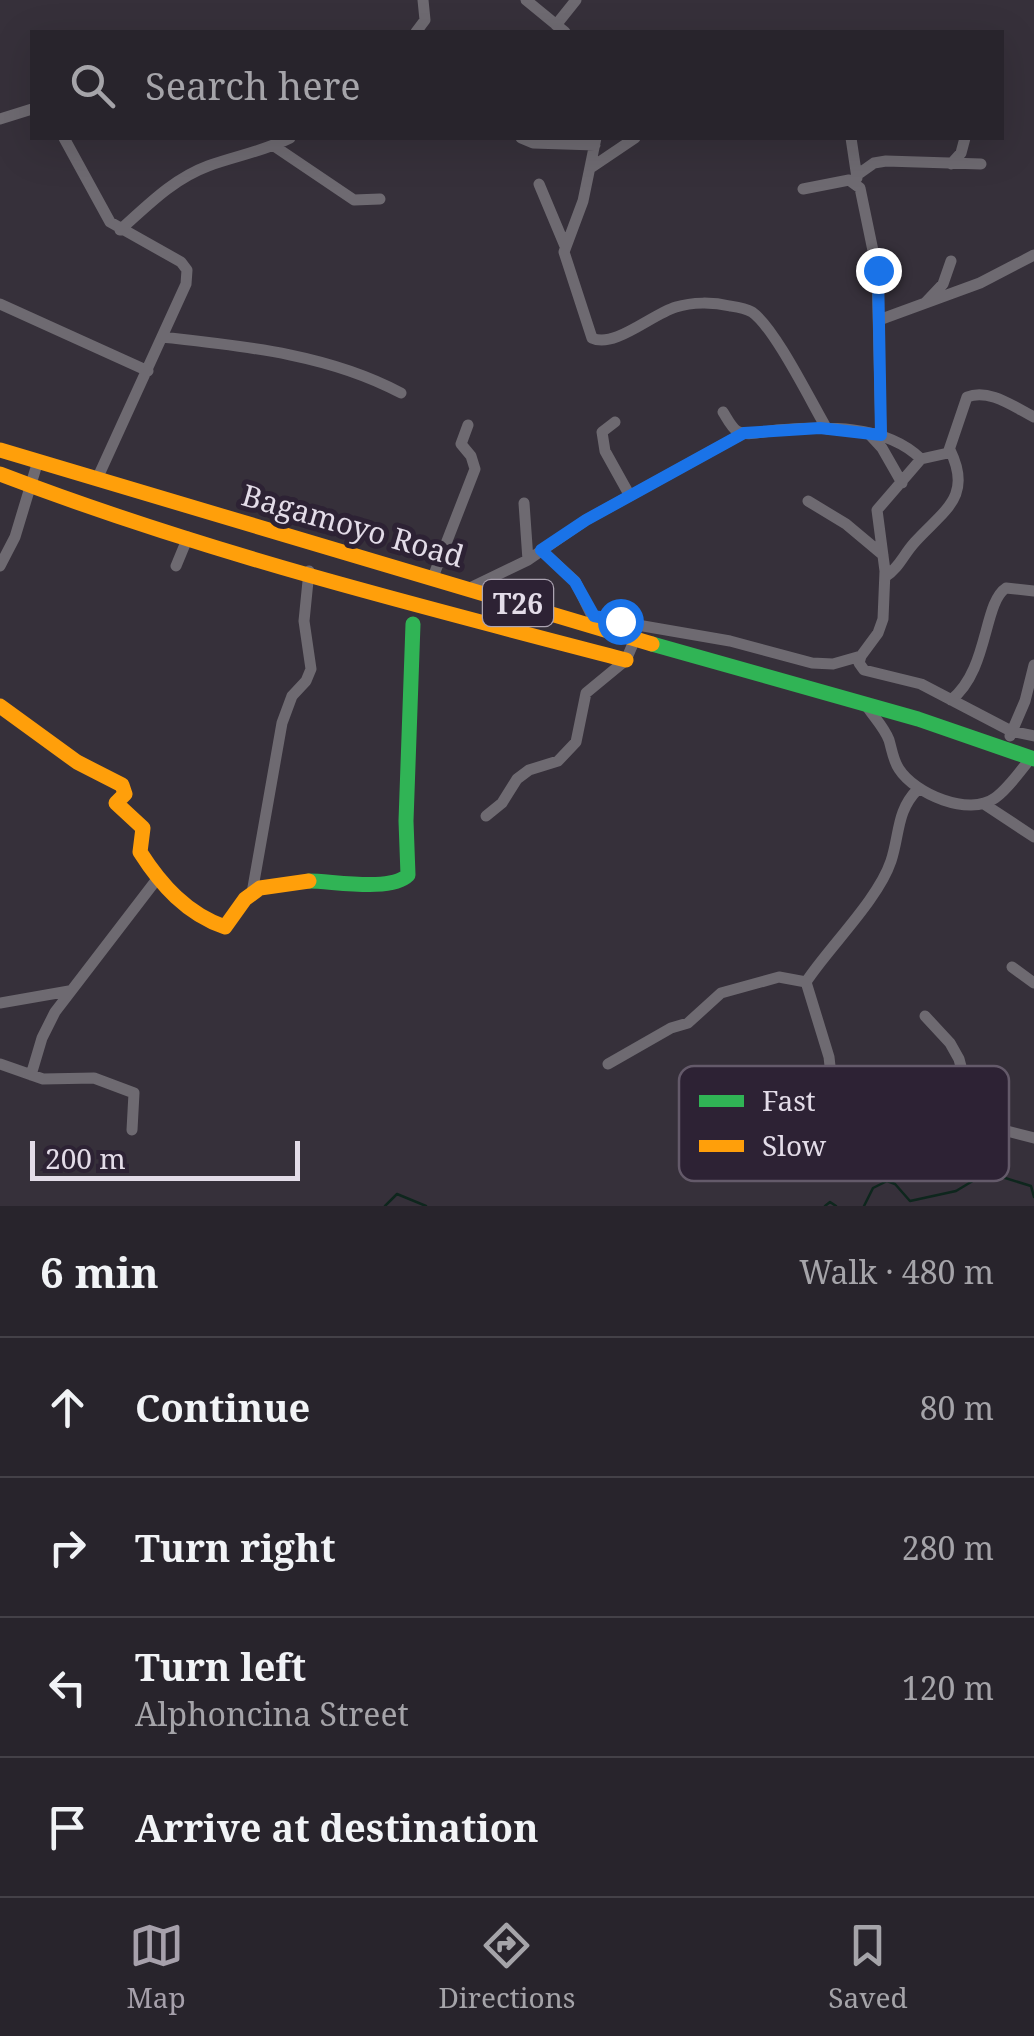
<!DOCTYPE html>
<html lang="en">
<head>
<meta charset="utf-8">
<style>
  body { margin:0; font-family:"Noto Serif",serif; background:#343038; color:#f1f3f6 }
  .scale { position:absolute; left:30px; bottom:25px; width:270px; box-sizing:border-box; padding-left:10px; border:5px solid #e3dce8; border-top:0; font-size:28px; line-height:35px; white-space:nowrap; color:#e3dce8; -webkit-text-stroke:8px #2d2234; paint-order:stroke }
  .stop { position:absolute; width:30px; height:30px; margin:-22px; border:8px solid #1a73e8; border-radius:50%; background:#fff }
  .stop.end { background:#1a73e8; border-color:#fff; box-shadow:0 2px 10px #0008 }
  .list { margin:0; padding:0; list-style:none }
  h2 { display:flex; justify-content:space-between; align-items:center; height:130px; margin:0; padding:0 40px; font-size:42px }
  h2 small { font-size:32px; font-weight:400; color:#a5a4a9 }
  .list li { display:grid; grid-template-columns:65px 1fr auto; gap:30px; align-items:center; box-sizing:border-box; height:140px; padding:0 40px; border-top:2px solid #444148 }
  .list b { display:block; font-size:38px; white-space:nowrap }
  .list p { margin:0; font-size:32px; white-space:nowrap; color:#a5a4a9 }
  .list em { font-size:32px; font-style:normal; color:#a5a4a9 }
  .icon { flex:none; width:55px; height:55px; fill:none; stroke:currentColor; stroke-width:2; stroke-linecap:round; stroke-linejoin:round }
  .map { position:relative; flex:none; width:1034px; height:1206px; overflow:hidden }
  .search { position:absolute; background:#28242c; box-shadow:0 10px 40px #0002; left:30px; right:30px; top:30px; height:110px; display:flex; align-items:center; gap:25px; box-sizing:border-box; padding:0 35px; border-radius:0px; color:#a5a4a9; font-size:38px }
  .sheet { height:690px; background:#28242c }
  nav { display:flex; justify-content:space-around; align-items:center; box-sizing:border-box; height:140px; border-top:2px solid #444148; background:#28242c; font-size:28px; color:#a5a4a9 }
  nav a { display:grid; justify-items:center; gap:5px }
  nav .on { color:#a6a0ab }
  .map>svg:first-child { display:block }
  .lines { fill:none; stroke-linecap:round; stroke-linejoin:round }
  .stream { stroke:#0e261d; stroke-width:2.5 }
  .street { stroke:#6e6a71; stroke-width:11 }
  .fast { stroke:#30b455; stroke-width:15 }
  .slow { stroke:#ff9f0a; stroke-width:15 }
  .route { stroke:#1a73e8; stroke-width:12 }
  .labels { text-anchor:middle; dominant-baseline:central; stroke-width:10; stroke-linejoin:round; paint-order:stroke }
  .shield { fill:#2d2234; stroke:#aca4b2; stroke-width:2.5 }
  .shield-label { font-size:28px; font-weight:bold; fill:#e3dce8 }
  .street-label { font-size:30px; fill:#e3dce8; stroke:#2d2234 }
  .key { fill:#2d2234; stroke:#645a6a; stroke-width:2.5 }
  .key-label { font-size:28px; fill:#e3dce8 }
</style>
</head>
<body>
<div class="map">
<svg width="1034" height="1206" viewBox="0 0 1034 1206">
  <rect width="100%" height="100%" fill="#36303a"/>
  <g class="lines">
    <!-- stream -->
    <path class="stream" d="M385,1206L397,1194L426,1206
      M825,1206L830,1202L836,1206
      M864,1206L873,1188L887,1181L895,1184L910,1201L956,1191L976,1179L1002,1177L1031,1186L1034,1197"/>
    <!-- street -->
    <path class="street" d="M526,0L565,32
      M556,25L576,0
      M416,32L425,20L423,0
      M0,119L32,109
      M64,138L110,222L181,262L187,270L186,284L97,479
      M521,138L533,143L595,145
      M596,138L583,201L564,252L592,338C614,349 652,314 676,307C692,302 713,302 730,306C737,307 745,308 752,312C775,328 811,402 827,429
      M851,138L857,178
      M274,146L354,200L380,199
      M951,164L961,153L965,138
      M592,167L635,138
      M857,175L874,163L886,161L981,164
      M539,184L565,246
      M803,189L849,180L860,188L877,270L881,435
      M120,230C148,205 173,179 208,166C236,156 264,151 290,138
      M926,302L943,284L951,261
      M0,304L148,371
      M879,320L980,283L1034,255
      M162,337C243,346 328,354 401,393
      M723,412C727,418 731,427 737,431C747,437 766,431 777,430C823,426 886,424 921,459
      M1034,417C1014,407 989,388 967,397L948,453L921,459L877,510L885,571L883,619L878,633L861,656L859,663L864,670L921,684L1011,731L1034,736
      M615,422L602,432L605,451L630,496
      M870,435L882,448L902,483
      M808,501L846,524L883,555
      M524,503L528,560
      M541,550L575,581L591,614L597,618L730,641L812,663L833,664L861,656
      M0,566L15,537L38,461
      M176,566L188,537
      M433,577L475,469L471,456L461,444L468,425
      M885,577C900,567 903,555 915,542C944,510 973,497 950,450
      M470,588L528,560L586,520L744,433
      M951,700C989,670 983,603 1006,588L1034,591
      M868,708C875,718 885,729 889,740C892,750 893,760 899,769C915,794 969,817 995,798C1009,788 1020,771 1031,758
      M1010,736L1025,701L1034,665
      M984,804L1034,837
      M486,816L502,803L517,779L529,770L558,761L576,742L586,693L626,660L635,639
      M252,893L282,723L292,696L306,681L311,669L304,621L309,571
      M1012,967L1034,983
      M0,1003L69,991
      M925,1016L950,1043L959,1059L975,1120L980,1124L1034,1138
      M0,1064L43,1079L94,1078L134,1093L132,1130
      M608,1064L671,1028L688,1023L721,993L779,977L806,982
      M31,1075L42,1038L55,1012L157,879
      M838,1137L859,1143L910,1128L980,1124
      M773,1165L791,1150L838,1137L829,1057L806,982C828,948 878,900 891,861C900,834 896,811 918,789"/>
    <!-- fast -->
    <path class="fast" d="M652,644L918,719L1034,759
      M309,881C333,881 391,892 408,875L406,821L413,624"/>
    <!-- slow -->
    <path class="slow" d="M0,450L652,644
      M0,474C203,552 416,605 626,660
      M0,706L77,762L122,785L125,794L116,803L143,828L140,852C161,885 187,914 225,927L245,899L260,888L309,881"/>
  </g>
  <g class="lines">
    <!-- route -->
    <path class="route" d="M620,621L594,616L575,582L541,550L586,520L744,433L820,428L881,435L878,270"/>
  </g>
  <g class="labels">
    <!-- shield labels -->
    <rect class="shield" x="483" y="580" width="70" height="46" rx="8"/>
    <g class="shield-label">
      <text x="518" y="603">T26</text>
    </g>
    <!-- street labels -->
    <g class="street-label">
      <text transform="translate(353 525) rotate(16)">Bagamoyo Road</text>
    </g>
  </g>
  <!-- legend -->
  <rect x="679" y="1066" width="330" height="115" rx="15" class="key"/>
  <rect x="699" y="1095" width="45" height="12" fill="#30b455"/>
  <rect x="699" y="1140" width="45" height="12" fill="#ff9f0a"/>
  <g class="key-label">
    <text x="762" y="1111">Fast</text>
    <text x="762" y="1156">Slow</text>
  </g>
</svg>
<div class="scale">200 m</div>
<div class="stop" style="left:620px;top:621px"></div>
<div class="stop end" style="left:878px;top:270px"></div>
<div class="search"><svg class="icon" aria-label="search" viewBox="0 0 24 24"><circle cx="10" cy="10" r="6"/><path d="M15 15l6 6"/></svg>Search here</div>
</div>
<section class="sheet">
<h2>6 min<small>Walk · 480 m</small></h2>
<ul class="list">
<li><svg class="icon" aria-label="ahead" viewBox="0 0 24 24"><path d="M12 20V5M6 11l6-6 6 6"/></svg><div><b>Continue</b></div><em>80 m</em></li>
<li><svg class="icon" aria-label="right" viewBox="0 0 24 24"><path d="M7 20v-9h11M14 6l5 5-5 5"/></svg><div><b>Turn right</b></div><em>280 m</em></li>
<li><svg class="icon" aria-label="left" viewBox="0 0 24 24"><path d="M17 20v-9H6M10 6l-5 5 5 5"/></svg><div><b>Turn left</b><p>Alphoncina Street</p></div><em>120 m</em></li>
<li><svg class="icon" aria-label="arrive" viewBox="0 0 24 24"><path d="M6 21V4h12l-3 4 3 4H6"/></svg><div><b>Arrive at destination</b></div></li>
</ul>
</section>
<nav>
<a class="on"><svg class="icon" aria-label="map" viewBox="0 0 24 24"><path d="M3 6l6-2 6 2 6-2v14l-6 2-6-2-6 2zM9 4v14M15 6v14"/></svg>Map</a>
<a><svg class="icon" aria-label="directions" viewBox="0 0 24 24"><path d="M12 3l9 9-9 9-9-9zM9 14v-3h6M13 9l2 2-2 2"/></svg>Directions</a>
<a><svg class="icon" aria-label="saved" viewBox="0 0 24 24"><path d="M7 4h10v16l-5-4-5 4z"/></svg>Saved</a>
</nav>
</body>
</html>
